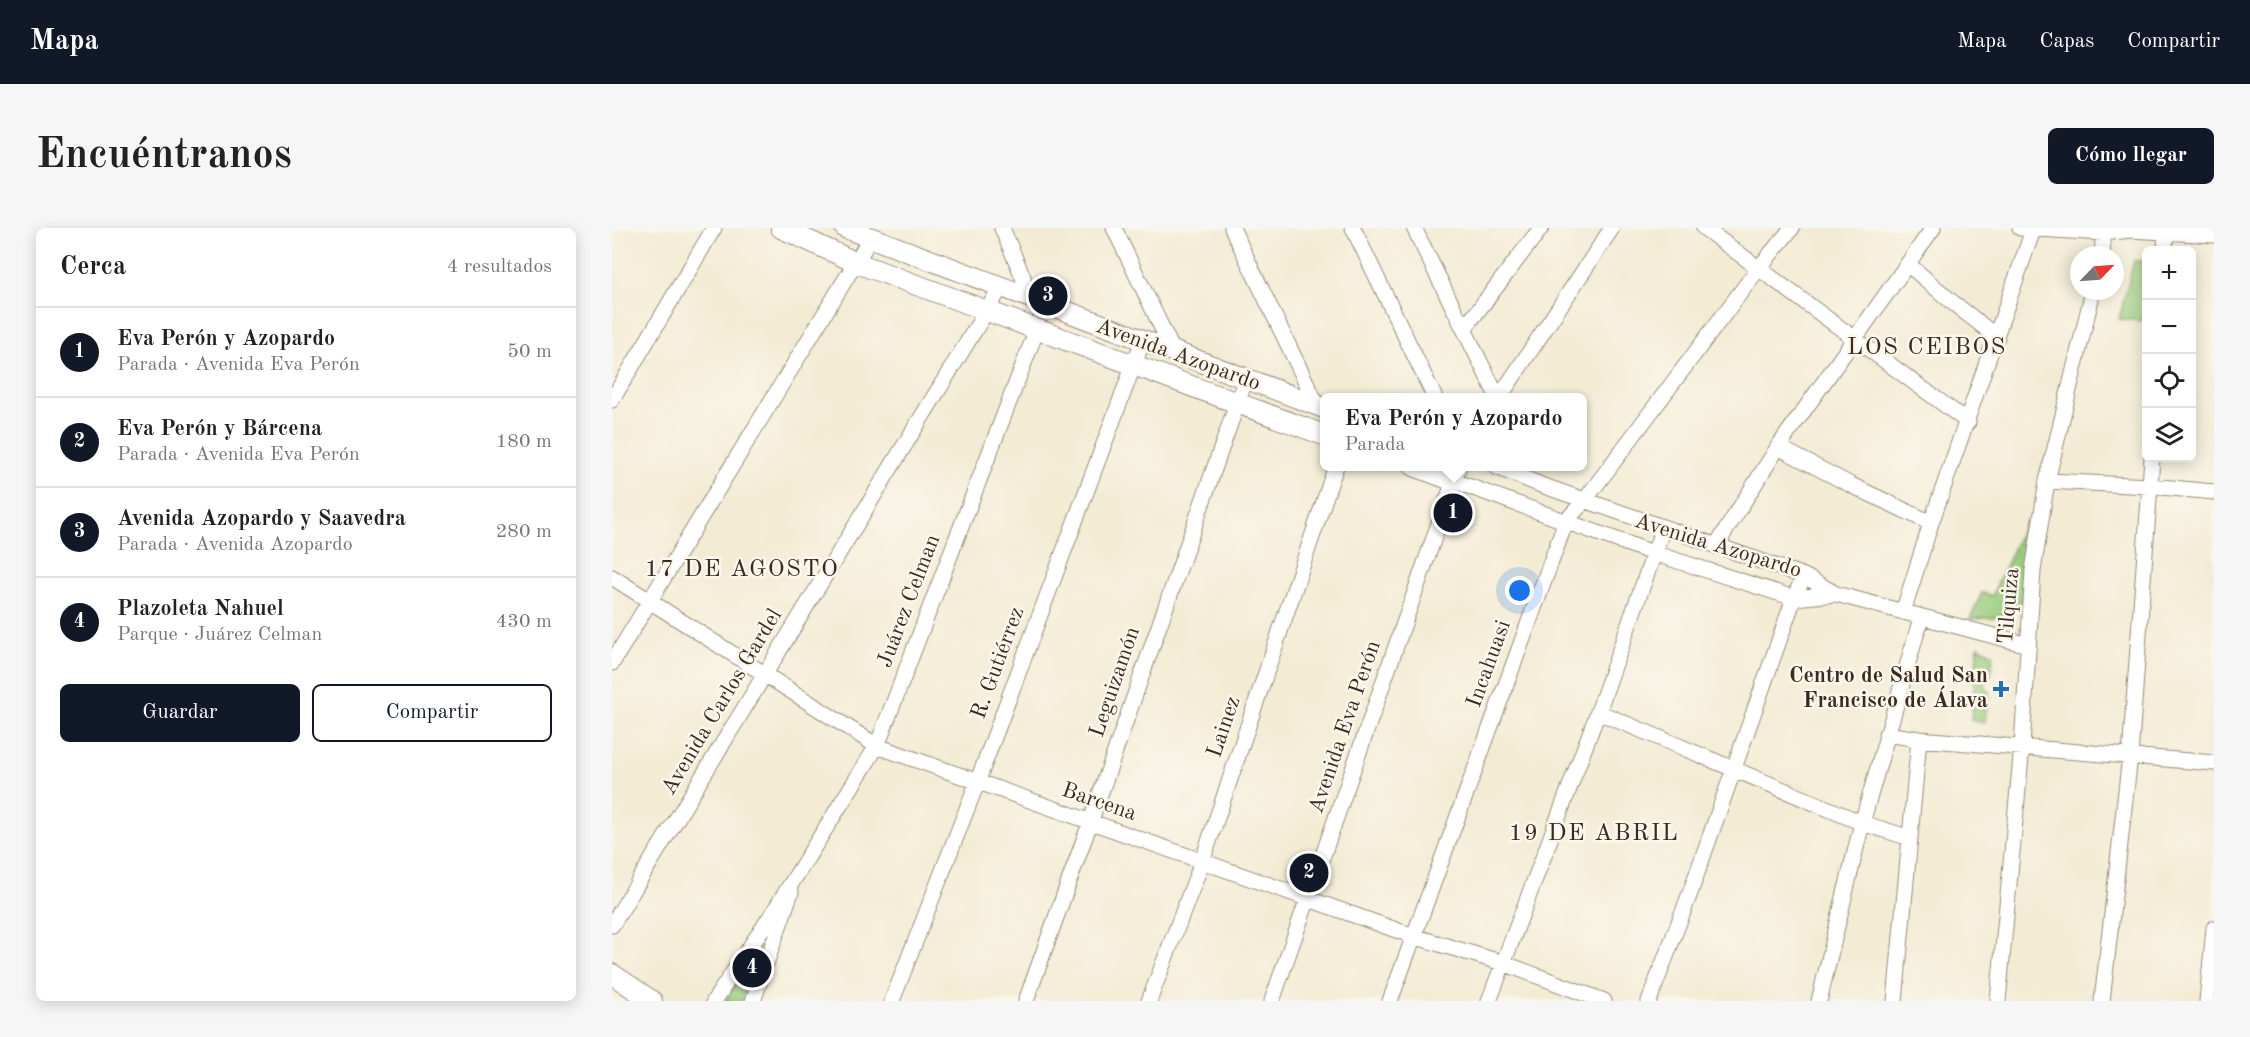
<!DOCTYPE html>
<html lang="es">
<head>
<meta charset="utf-8">
<style>
  body { margin:0; font-family:"Old Standard TT",serif; background:#f6f6f6; color:#222 }
  .controls { position:absolute; right:18px; top:18px; display:grid; overflow:hidden; border-radius:9px; box-shadow:0 3px 15px #0003 }
  .controls button { width:54px; height:54px; display:grid; place-items:center; padding:0; border:0; border-bottom:2px solid #e0e0e0; background:#fff; color:#222; font:30px sans-serif }
  .compass { position:absolute; left:1458px; top:18px; width:54px; height:54px; border-radius:50%; background:#fff; box-shadow:0 3px 15px #0003; rotate:65deg }
  .you { position:absolute; left:908px; top:363px; width:21px; height:21px; margin:-15px; border:4px solid #fff; border-radius:50%; background:#1a73e8; box-shadow:0 0 0 9px #1a73e833 }
  .badge { display:grid; place-items:center; width:39px; height:39px; border-radius:50%; background:#111827; color:#fff; font-size:20px; font-weight:700 }
  .pin { position:absolute; translate:-50% -50%; border:3px solid #fff; box-shadow:0 2px 6px #0006 }
  .popup { position:absolute; left:708px; top:165px; width:267px; height:78px; box-sizing:border-box; display:grid; place-content:center; border-radius:9px; background:#fff; filter:drop-shadow(0 2px 4px #0005); font-size:20px; white-space:nowrap; color:#767676 }
  .popup b { font-size:22px; color:#222 }
  .popup::after { content:''; position:absolute; left:50%; top:100%; margin-left:-12px; border:12px solid transparent; border-top-color:#fff }
  .list { margin:0; padding:0; list-style:none }
  h2 { display:flex; justify-content:space-between; align-items:center; height:78px; margin:0; padding:0 24px; font-size:26px }
  h2 small { font-size:20px; font-weight:400; color:#767676 }
  .list li { display:grid; grid-template-columns:39px 1fr auto; gap:18px; align-items:center; box-sizing:border-box; height:90px; padding:0 24px; border-top:2px solid #e0e0e0 }
  .list b { display:block; font-size:22px; white-space:nowrap }
  .list p { margin:0; font-size:20px; white-space:nowrap; color:#767676 }
  .list em { font-size:20px; font-style:normal; color:#767676 }
  .actions { display:flex; gap:12px; padding:18px 24px }
  .actions a { flex:1; padding:14px 0; border:2px solid #111827; border-radius:9px; text-align:center; font-size:21px; color:#111827 }
  .actions .main { background:#111827; color:#fff }
  .icon { flex:none; width:33px; height:33px; fill:none; stroke:currentColor; stroke-width:2; stroke-linecap:round; stroke-linejoin:round }
  .map { position:relative; flex:none; width:1602px; height:773px; overflow:hidden; border-radius:9px }
  header { display:flex; align-items:center; gap:36px; box-sizing:border-box; height:84px; padding:0 30px; background:#111827; color:#fff }
  header strong { font-size:28px }
  nav { display:flex; gap:33px; margin-inline-start:auto; font-size:21px }
  .intro { display:flex; align-items:center; justify-content:space-between; box-sizing:border-box; height:144px; padding:0 36px }
  h1 { margin:0; font-size:42px }
  .button { padding:15px 27px; border-radius:9px; background:#111827; color:#fff; font-size:21px; font-weight:700 }
  main { display:flex; gap:36px; padding:0 36px }
  aside { flex:1; background:#fff; border-radius:9px; box-shadow:0 3px 15px #0003 }
  .map>svg:first-child { display:block }
  .green { fill:#98cc7c; stroke:#6a7b4d; stroke-width:1.5 }
  .lines { fill:none; stroke-linecap:round; stroke-linejoin:round }
  .minor-casing { stroke:#978a79; stroke-width:17 }
  .tertiary-casing { stroke:#978a79; stroke-width:22 }
  .minor { stroke:#fff; stroke-width:15 }
  .tertiary { stroke:#fff; stroke-width:20 }
  .poi-dot { fill:#1f6fb2; stroke:#fbf7ec; stroke-width:2 }
  .labels { text-anchor:middle; dominant-baseline:central; stroke-width:5; stroke-linejoin:round; paint-order:stroke }
  .street-label { font-size:22px; fill:#3b2a1e; stroke:#fbf7ec }
  .poi-label { font-size:22px; font-weight:bold; fill:#3b2a1e; stroke:#fbf7ec; text-anchor:end }
  .neighbourhood-label { font-size:24px; letter-spacing:1.5px; fill:#3b2a1e; stroke:#fbf7ec }
</style>
</head>
<body>
<header>
<strong>Mapa</strong>
<nav><a>Mapa</a><a>Capas</a><a>Compartir</a></nav>
</header>
<div class="intro"><h1>Encuéntranos</h1><a class="button">Cómo llegar</a></div>
<main>
<aside>
<h2>Cerca<small>4 resultados</small></h2>
<ul class="list">
<li><span class="badge">1</span><div><b>Eva Perón y Azopardo</b><p>Parada · Avenida Eva Perón</p></div><em>50 m</em></li>
<li><span class="badge">2</span><div><b>Eva Perón y Bárcena</b><p>Parada · Avenida Eva Perón</p></div><em>180 m</em></li>
<li><span class="badge">3</span><div><b>Avenida Azopardo y Saavedra</b><p>Parada · Avenida Azopardo</p></div><em>280 m</em></li>
<li><span class="badge">4</span><div><b>Plazoleta Nahuel</b><p>Parque · Juárez Celman</p></div><em>430 m</em></li>
</ul>
<div class="actions"><a class="main">Guardar</a><a>Compartir</a></div>
</aside>
<div class="map">
<svg width="1602" height="773" viewBox="0 0 1602 773">
  <rect width="100%" height="100%" fill="#fbf7ec"/>
  <filter id="ink" filterUnits="userSpaceOnUse"><feTurbulence type="fractalNoise" baseFrequency=".0167" numOctaves="2"/><feDisplacementMap in="SourceGraphic" scale="12" xChannelSelector="R" yChannelSelector="G"/><feConvolveMatrix kernelMatrix="1 2 1 2 8 2 1 2 1" color-interpolation-filters="sRGB"/></filter>
  <filter id="wash" filterUnits="userSpaceOnUse"><feTurbulence type="fractalNoise" baseFrequency=".008" numOctaves="4" result="noise"/><feDisplacementMap in="SourceGraphic" scale="24" xChannelSelector="R" yChannelSelector="G"/><feGaussianBlur stdDeviation="1.35" result="paint"/><feColorMatrix in="noise" values="0 0 0 0 0 0 0 0 0 0 0 0 0 0 0 0 0 1.4 0 .05"/><feComposite in="paint" operator="in"/></filter>
  <g filter="url(#wash)">
    <rect width="100%" height="100%" fill="#f3ebd4"/>
    <!-- green -->
    <path class="green" d="M1522,33H1534V93L1507,91Z
      M1414,292L1427,299L1414,369L1395,385L1380,390L1358,391L1370,365L1380,368Z
      M1366,418L1381,426L1379,449H1373L1372,460L1377,462L1373,494L1359,492Z
      M165,693L133,773H113Z"/>
  </g>
  <g filter="url(#ink)">
    <g class="lines">
      <!-- minor casing -->
      <g class="minor-casing">
        <path id="minor" d="M390,0L411,49L415,69
          M502,0L561,123
          M620,0L705,177
          M741,0L823,170
          M802,0L886,170
          M1092,0L1356,194
          M1408,0L1491,5L1519,2L1602,7
          M1553,22L1554,0
          M1490,27L1492,0
          M1297,37L1340,74L1385,109
          M852,101L929,0
          M887,170L1000,0
          M0,172L102,0
          M1166,219L1239,257L1319,295
          M882,238L929,257L1192,348L1224,366L1416,417
          M842,253L1041,325L1182,370L1224,366
          M1435,253L1538,258L1602,264
          M1104,318L1166,219L1321,0
          M0,349L265,518L801,708L891,735L992,773
          M1291,384L1319,295L1421,2
          M0,435L258,11
          M986,484L1250,595L1298,610
          M1274,506L1307,511L1602,535
          M0,697L389,59
          M102,773L162,683L265,518L425,101
          M141,773L179,664
          M280,773L365,555L531,112
          M414,773L478,595L634,150
          M537,773L590,634L724,238
          M660,773L847,238
          M778,773L954,293L973,272L1146,41L1180,0
          M877,773L986,484L1051,300
          M1037,773L1077,668L1182,370L1192,348
          M1207,773L1250,595L1309,390
          M1283,773L1307,511
          M1386,773L1410,518L1421,343L1435,253L1481,63
          M1490,773L1518,528L1540,230
          M1595,773L1602,700"/>
      </g>
      <!-- tertiary casing -->
      <g class="tertiary-casing">
        <path id="tertiary" d="M169,0L245,35L712,207
          M233,0L712,180
          M802,238L842,253
          M0,746L40,773"/>
      </g>
      <!-- minor -->
      <use href="#minor" class="minor"/>
      <!-- tertiary -->
      <use href="#tertiary" class="tertiary"/>
    </g>
  </g>
  <!-- markers -->
  <path class="poi-dot" d="M1386 452h6v6h6v6h-6v6h-6v-6h-6v-6h6z"/>
  <g class="labels">
    <!-- street labels -->
    <g class="street-label">
      <text transform="translate(566 127) rotate(20)">Avenida Azopardo</text>
      <text transform="translate(1106 318) rotate(17)">Avenida Azopardo</text>
      <text transform="translate(297 373) rotate(-69)">Juárez Celman</text>
      <text transform="translate(1397 378) rotate(-85)">Tilquiza</text>
      <text transform="translate(386 435) rotate(-70)">R. Gutiérrez</text>
      <text transform="translate(877 436) rotate(-70)">Incahuasi</text>
      <text transform="translate(503 454) rotate(-71)">Leguizamón</text>
      <text transform="translate(110 474) rotate(-59)">Avenida Carlos Gardel</text>
      <text transform="translate(612 499) rotate(-71)">Lainez</text>
      <text transform="translate(733 499) rotate(-71)">Avenida Eva Perón</text>
      <text transform="translate(487 574) rotate(19)">Barcena</text>
    </g>
    <!-- poi labels -->
    <g class="poi-label">
      <text x="1376" y="448">Centro de Salud San<tspan x="1376" dy="25">Francisco de Álava</tspan></text>
    </g>
    <!-- neighbourhood labels -->
    <g class="neighbourhood-label">
      <text x="1315" y="120">LOS CEIBOS</text>
      <text x="130" y="342">17 DE AGOSTO</text>
      <text x="982" y="606">19 DE ABRIL</text>
    </g>
  </g>
</svg>
<div class="controls">
<button>+</button>
<button>−</button>
<button><svg class="icon" aria-label="locate" viewBox="0 0 24 24"><circle cx="12" cy="12" r="6"/><path d="M12 2v4M12 18v4M2 12h4M18 12h4"/></svg></button>
<button><svg class="icon" aria-label="layers" viewBox="0 0 24 24"><path d="M12 4l9 5-9 5-9-5zM3 14l9 5 9-5"/></svg></button>
</div>
<svg class="compass" viewBox="-18 -18 36 36"><path d="M0-13l5 13h-10z" fill="#e53935"/><path d="M0 13l5-13h-10z" fill="#767676"/></svg>
<div class="you"></div>
<div class="pin badge" style="left:841px;top:285px">1</div>
<div class="popup"><b>Eva Perón y Azopardo</b>Parada</div>
<div class="pin badge" style="left:697px;top:645px">2</div>
<div class="pin badge" style="left:436px;top:68px">3</div>
<div class="pin badge" style="left:140px;top:740px">4</div>
</div>
</main>
</body>
</html>
